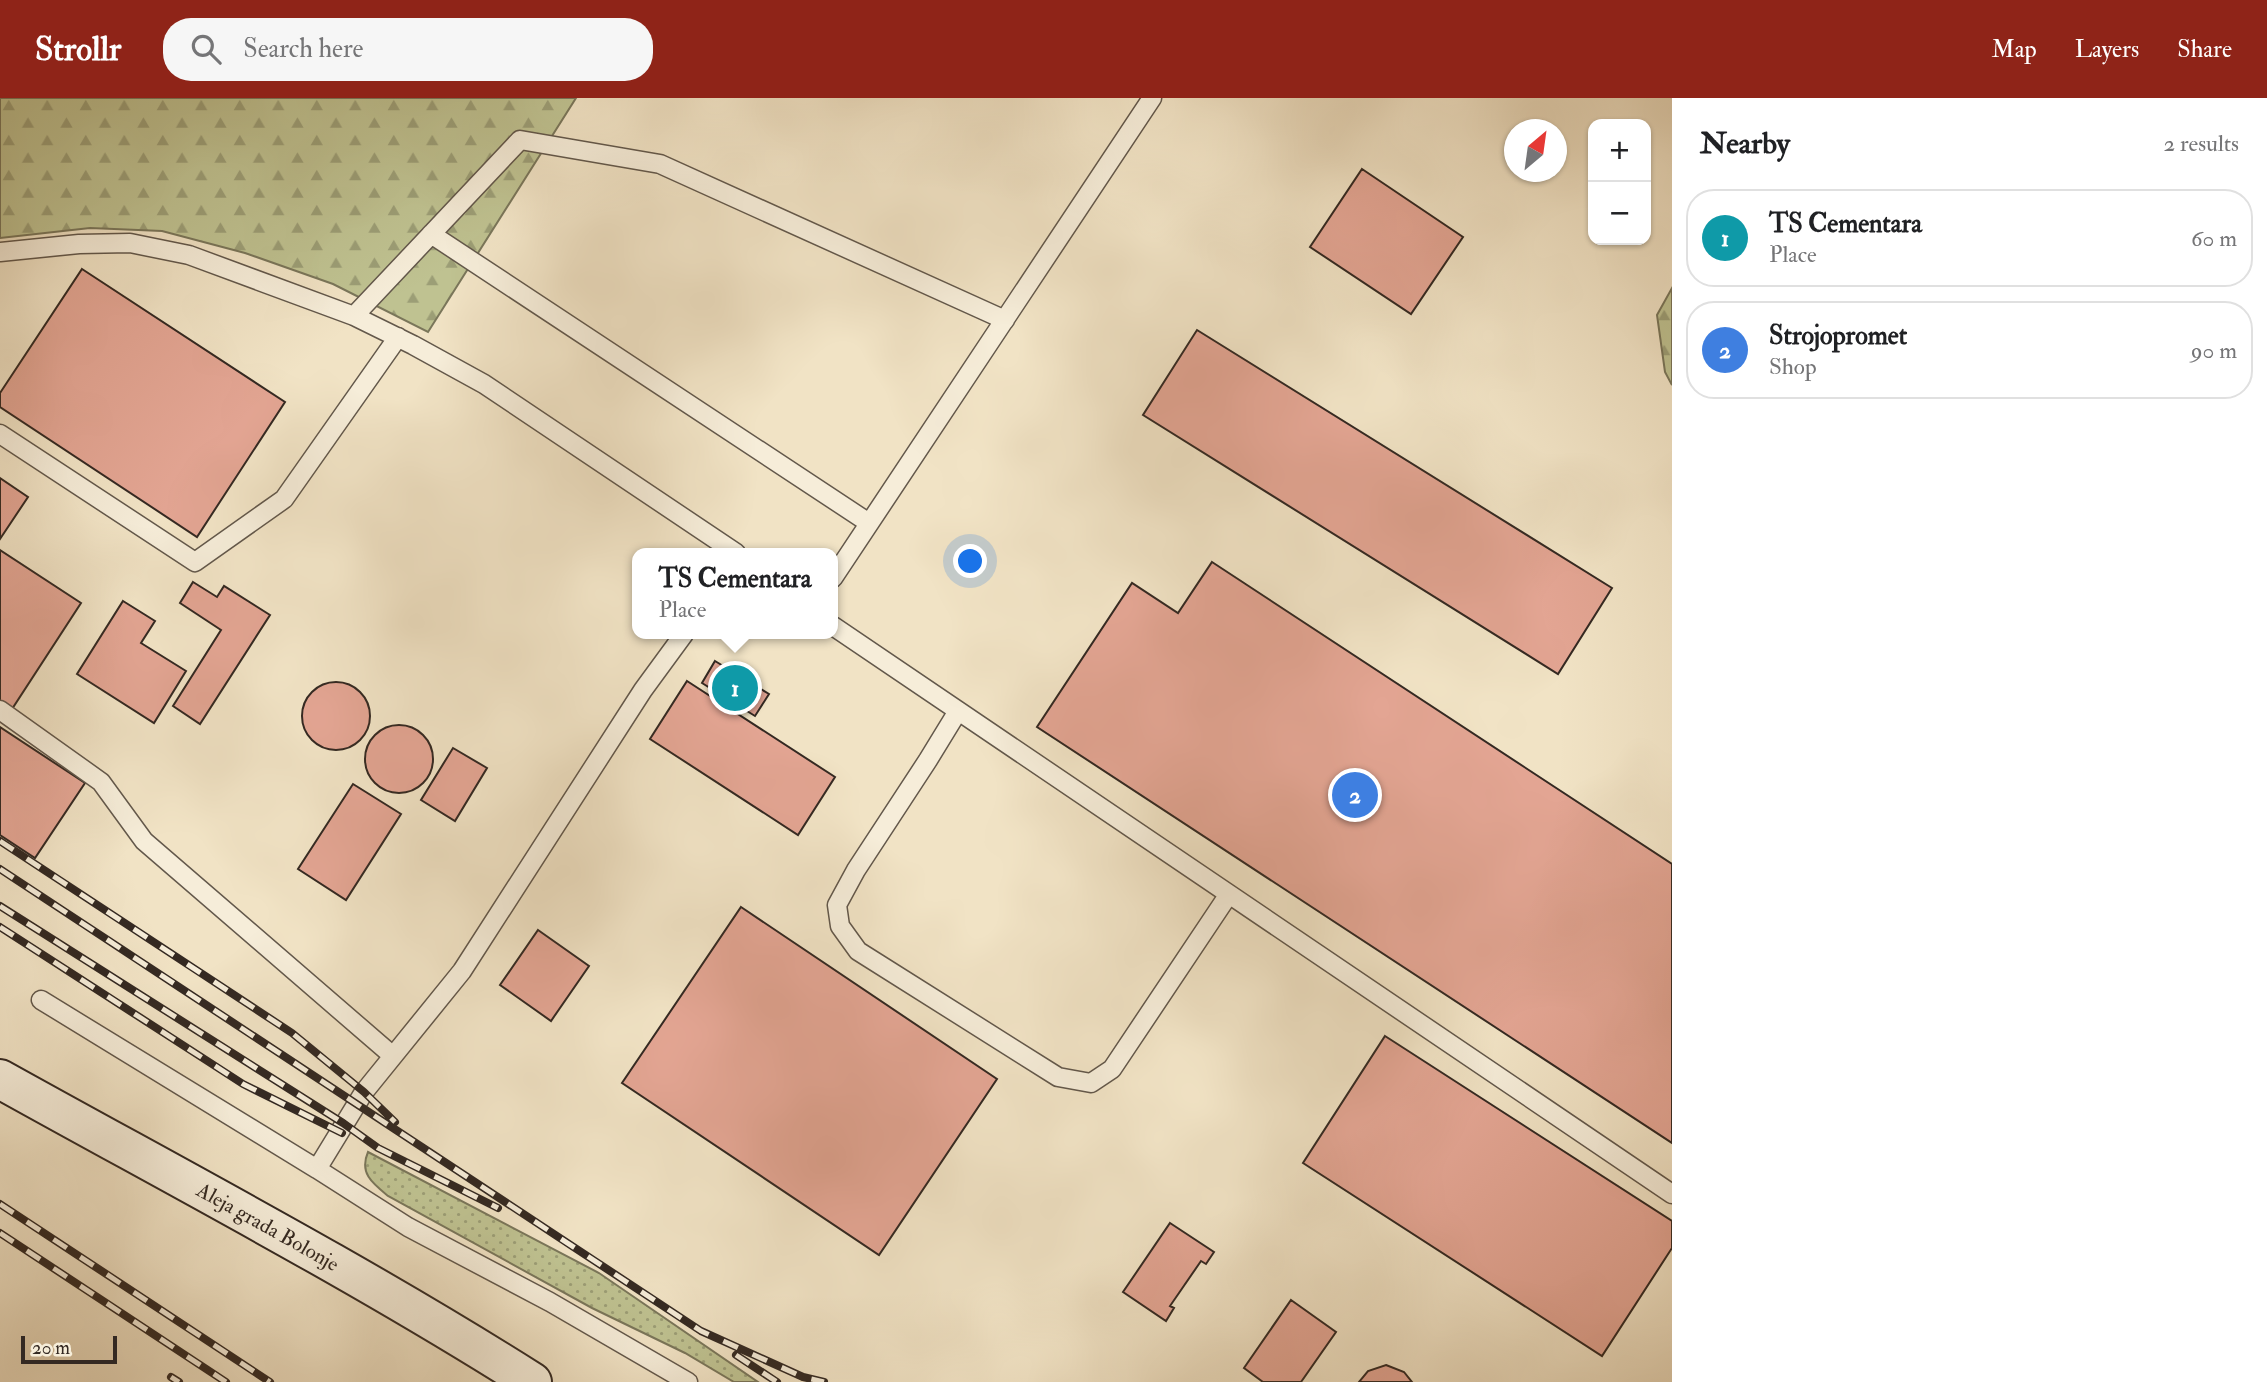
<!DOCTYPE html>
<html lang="en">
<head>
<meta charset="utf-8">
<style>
  body { margin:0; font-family:"IM FELL Double Pica",serif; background:#f6f6f6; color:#202124 }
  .controls { position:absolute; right:21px; top:21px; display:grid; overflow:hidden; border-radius:14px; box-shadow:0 2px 5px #0004 }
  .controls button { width:63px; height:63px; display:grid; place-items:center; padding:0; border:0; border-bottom:2px solid #e0e0e0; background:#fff; color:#202124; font:35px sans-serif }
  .compass { position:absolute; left:1504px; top:21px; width:63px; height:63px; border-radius:50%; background:#fff; box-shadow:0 2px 5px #0004; rotate:29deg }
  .scale { position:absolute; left:21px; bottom:18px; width:96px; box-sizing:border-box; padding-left:7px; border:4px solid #342922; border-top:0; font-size:19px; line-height:24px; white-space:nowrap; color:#342922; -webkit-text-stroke:5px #f6edd9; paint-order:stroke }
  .you { position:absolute; left:971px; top:464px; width:24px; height:24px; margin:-18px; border:5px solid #fff; border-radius:50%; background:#1a73e8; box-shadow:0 0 0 10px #1a73e833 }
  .badge { display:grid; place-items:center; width:46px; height:46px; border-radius:50%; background:#8f2418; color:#fff; font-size:23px; font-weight:700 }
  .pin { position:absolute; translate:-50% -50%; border:4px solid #fff; box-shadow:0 2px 7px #0006 }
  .popup { position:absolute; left:632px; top:450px; width:206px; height:91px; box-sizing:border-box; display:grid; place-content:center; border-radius:14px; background:#fff; filter:drop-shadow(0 2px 5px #0005); font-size:23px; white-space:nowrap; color:#757577 }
  .popup b { font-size:26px; color:#202124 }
  .popup::after { content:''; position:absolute; left:50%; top:100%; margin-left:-14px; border:14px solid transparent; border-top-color:#fff }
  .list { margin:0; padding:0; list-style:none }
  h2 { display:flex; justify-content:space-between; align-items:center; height:91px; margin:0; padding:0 28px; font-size:30px }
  h2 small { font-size:23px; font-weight:400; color:#757577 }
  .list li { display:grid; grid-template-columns:46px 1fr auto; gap:21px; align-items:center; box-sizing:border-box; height:98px; margin:0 14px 14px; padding:0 14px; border:2px solid #e0e0e0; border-radius:28px }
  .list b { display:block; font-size:26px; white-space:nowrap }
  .list p { margin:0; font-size:23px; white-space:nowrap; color:#757577 }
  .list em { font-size:23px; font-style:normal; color:#757577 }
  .icon { flex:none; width:38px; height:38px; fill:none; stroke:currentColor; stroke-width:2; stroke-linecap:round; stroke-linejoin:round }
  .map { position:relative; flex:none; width:1672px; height:1284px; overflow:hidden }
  header { display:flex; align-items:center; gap:42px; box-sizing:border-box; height:98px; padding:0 35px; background:#8f2418; color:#fff }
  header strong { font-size:33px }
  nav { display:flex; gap:38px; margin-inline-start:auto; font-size:24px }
  .search { width:490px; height:63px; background:#f6f6f6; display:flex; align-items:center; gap:18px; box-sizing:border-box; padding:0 24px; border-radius:28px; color:#757577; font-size:26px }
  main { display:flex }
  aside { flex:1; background:#fff }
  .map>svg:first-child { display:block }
  .grass { fill:url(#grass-dots); stroke:#7a765a; stroke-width:2 }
  .forest { fill:url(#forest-firs); stroke:#7a765a; stroke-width:2 }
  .building { fill:#e3a593; stroke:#342922; stroke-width:2 }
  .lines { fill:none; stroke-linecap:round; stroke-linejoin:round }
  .lane-casing { stroke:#63584b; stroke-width:21 }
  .secondary-casing { stroke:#342922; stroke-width:42 }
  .lane { stroke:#f6edd9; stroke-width:18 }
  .secondary { stroke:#f6edd9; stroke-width:38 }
  .rail-casing { stroke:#342922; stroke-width:8 }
  .rail { stroke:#f6edd9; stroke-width:5; stroke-dasharray:16; stroke-linecap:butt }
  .labels { text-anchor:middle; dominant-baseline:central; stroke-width:5; stroke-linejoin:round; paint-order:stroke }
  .street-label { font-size:21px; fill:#342922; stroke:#f6edd9 }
</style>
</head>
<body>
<header>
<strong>Strollr</strong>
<div class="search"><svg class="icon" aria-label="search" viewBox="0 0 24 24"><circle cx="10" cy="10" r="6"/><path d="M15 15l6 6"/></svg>Search here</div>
<nav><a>Map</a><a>Layers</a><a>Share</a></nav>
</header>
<main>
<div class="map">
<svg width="1672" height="1284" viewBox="0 0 1672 1284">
  <defs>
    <pattern id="grass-dots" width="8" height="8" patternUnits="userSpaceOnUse" patternTransform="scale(1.75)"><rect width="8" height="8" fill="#bfc291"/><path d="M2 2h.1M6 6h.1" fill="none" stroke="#9c9e76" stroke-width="1.8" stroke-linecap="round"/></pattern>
    <pattern id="forest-firs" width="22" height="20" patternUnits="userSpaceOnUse" patternTransform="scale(1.75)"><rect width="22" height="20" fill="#bfc291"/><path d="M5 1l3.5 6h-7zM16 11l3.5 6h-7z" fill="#9c9e76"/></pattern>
  </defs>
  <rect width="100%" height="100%" fill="#f1e3c5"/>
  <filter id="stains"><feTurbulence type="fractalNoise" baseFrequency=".00286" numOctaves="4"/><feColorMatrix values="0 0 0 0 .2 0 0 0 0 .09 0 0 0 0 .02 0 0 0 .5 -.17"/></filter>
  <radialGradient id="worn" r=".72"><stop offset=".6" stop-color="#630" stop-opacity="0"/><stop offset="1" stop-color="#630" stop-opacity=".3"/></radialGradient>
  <!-- grass -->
  <path class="grass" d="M368,1054L599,1175L758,1284H734L685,1255L592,1210L388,1098C372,1085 359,1075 368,1054Z"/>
  <!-- forest -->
  <path class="forest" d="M0,0H576L428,234L333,186L245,155L162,133L90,130L0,140Z
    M1672,190V287L1665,274L1657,217Z"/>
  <!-- building -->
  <path class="building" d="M1362,71L1463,139L1411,216L1310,149Z
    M82,171L285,304L197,439L0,309V295Z
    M1197,232L1612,490L1558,576L1143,317Z
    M0,380L28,399L0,441Z
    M0,452L81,505L12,611L0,603Z
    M1212,464L1672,766V1045L1037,629L1132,485L1178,515Z
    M193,484L217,499L224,488L270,517L200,626L173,608L221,532L180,505Z
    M123,503L155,523L141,545L186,573L154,625L77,576Z
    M715,563L769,596L755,618L702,585Z
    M687,583L835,679L798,737L650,641Z
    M302 618a34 34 0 1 1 68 0a34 34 0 1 1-68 0Z
    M365 661a34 34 0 1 1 68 0a34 34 0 1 1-68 0Z
    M0,629L85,685L35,760L0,737Z
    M453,650L487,670L455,723L421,702Z
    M353,686L401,716L346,802L298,771Z
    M741,809L997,981L879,1157L622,985Z
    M538,832L589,868L551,923L500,887Z
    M1385,938L1672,1123V1150L1602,1258L1303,1065Z
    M1170,1125L1214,1154L1206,1166L1201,1163L1170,1208L1174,1210L1166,1223L1123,1194Z
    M1291,1202L1336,1234L1301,1284H1263L1244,1270Z
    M1386,1267L1404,1274L1412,1284H1359L1368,1273Z"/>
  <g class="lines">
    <!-- lane casing -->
    <g class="lane-casing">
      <path id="lane" d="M431,136L869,425
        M0,154L79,146L130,145L189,157L354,218L413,247L484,286L736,455
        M354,218L520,42L660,66L1005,222
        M0,336L195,464L284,401L398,239
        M833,480L1152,0
        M833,528L1672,1096
        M684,536L643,592L462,873L364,994L317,1071L408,1129L550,1204L688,1284
        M0,612L101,684L144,743L393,958
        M958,613L928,662L856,772L837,807L840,828L858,853L1058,979L1091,985L1112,971L1229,796
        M41,902L317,1071"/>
    </g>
    <!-- secondary casing -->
    <g class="secondary-casing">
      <g id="secondary">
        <path id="s1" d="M0,981C178,1080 360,1175 532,1284"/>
      </g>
    </g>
    <!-- lane -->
    <use href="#lane" class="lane"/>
    <!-- secondary -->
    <use href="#secondary" class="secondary"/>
    <!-- rail casing -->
    <g class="rail-casing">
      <path id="rail" d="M0,743L292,935L364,994L395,1024
        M0,771L701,1233L803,1279L824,1284
        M0,808L343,1025L378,1050L498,1110
        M0,829L243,986L342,1035
        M0,1106L270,1284
        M0,1135L226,1284
        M736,1257L777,1284
        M171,1279L179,1284"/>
    </g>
    <!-- rail -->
    <use href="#rail" class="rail"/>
  </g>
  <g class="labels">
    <!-- street labels -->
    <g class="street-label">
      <text stroke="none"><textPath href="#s1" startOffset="306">Aleja grada Bolonje</textPath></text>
    </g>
  </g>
  <rect width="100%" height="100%" filter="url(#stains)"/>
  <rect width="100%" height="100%" fill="url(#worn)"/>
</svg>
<div class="controls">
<button>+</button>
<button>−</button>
</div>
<svg class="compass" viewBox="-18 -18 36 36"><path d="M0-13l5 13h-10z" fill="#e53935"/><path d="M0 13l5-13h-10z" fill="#757577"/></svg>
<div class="scale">20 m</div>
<div class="you"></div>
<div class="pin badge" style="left:735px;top:590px;background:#0f9aa8">1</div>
<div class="popup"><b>TS Cementara</b>Place</div>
<div class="pin badge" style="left:1355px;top:697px;background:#3f7fe0">2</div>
</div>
<aside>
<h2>Nearby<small>2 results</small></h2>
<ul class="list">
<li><span class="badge" style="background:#0f9aa8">1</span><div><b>TS Cementara</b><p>Place</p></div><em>60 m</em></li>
<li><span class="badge" style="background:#3f7fe0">2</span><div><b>Strojopromet</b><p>Shop</p></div><em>90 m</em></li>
</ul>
</aside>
</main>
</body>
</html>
